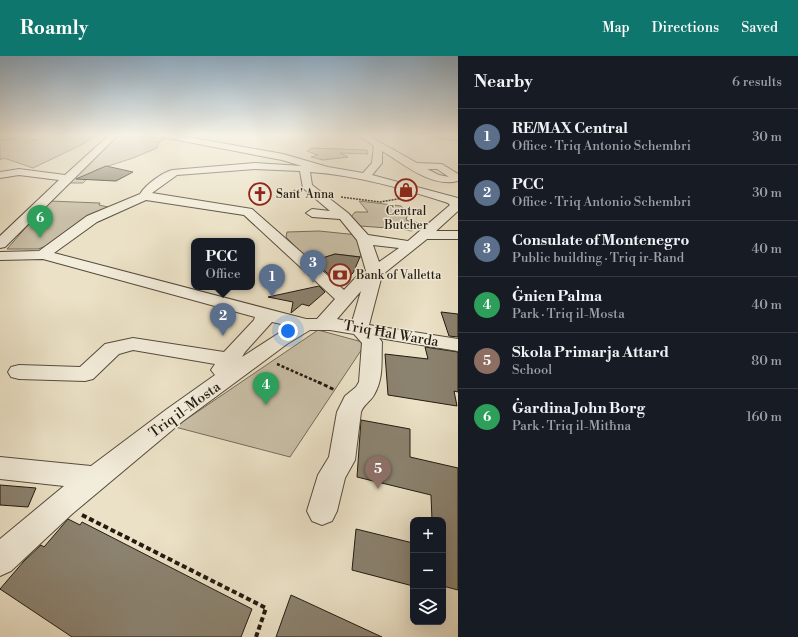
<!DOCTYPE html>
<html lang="en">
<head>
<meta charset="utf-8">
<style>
  body { margin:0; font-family:"Libre Bodoni",serif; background:#20242c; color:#f1f3f6 }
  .controls { position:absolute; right:12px; bottom:12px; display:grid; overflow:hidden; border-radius:8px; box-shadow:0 4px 16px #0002 }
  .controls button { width:36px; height:36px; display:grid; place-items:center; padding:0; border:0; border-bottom:1px solid #363941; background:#171b24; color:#f1f3f6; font:20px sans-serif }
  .you { position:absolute; left:288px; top:275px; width:14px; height:14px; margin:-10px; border:3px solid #fff; border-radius:50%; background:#1a73e8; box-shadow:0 0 0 6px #1a73e833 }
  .badge { display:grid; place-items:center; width:26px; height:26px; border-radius:50%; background:#0f766e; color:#fff; font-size:13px; font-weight:700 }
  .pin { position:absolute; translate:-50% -33px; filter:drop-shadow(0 1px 2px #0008) }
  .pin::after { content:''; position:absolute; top:21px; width:14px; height:12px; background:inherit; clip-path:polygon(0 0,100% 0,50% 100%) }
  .popup { position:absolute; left:191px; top:182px; width:64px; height:52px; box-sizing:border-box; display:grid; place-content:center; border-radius:8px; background:#171b24; filter:drop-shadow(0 1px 3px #0005); font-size:13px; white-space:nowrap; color:#9ea1a6 }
  .popup b { font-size:15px; color:#f1f3f6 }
  .popup::after { content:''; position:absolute; left:50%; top:100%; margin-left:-8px; border:8px solid transparent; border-top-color:#171b24 }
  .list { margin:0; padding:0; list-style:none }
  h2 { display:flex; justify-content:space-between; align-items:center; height:52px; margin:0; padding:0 16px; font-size:17px }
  h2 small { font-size:13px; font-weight:400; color:#9ea1a6 }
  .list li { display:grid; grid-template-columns:26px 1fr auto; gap:12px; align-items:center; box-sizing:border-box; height:56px; padding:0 16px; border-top:1px solid #363941 }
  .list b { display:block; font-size:15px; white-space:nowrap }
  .list p { margin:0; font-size:13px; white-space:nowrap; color:#9ea1a6 }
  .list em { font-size:13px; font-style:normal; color:#9ea1a6 }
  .icon { flex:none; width:22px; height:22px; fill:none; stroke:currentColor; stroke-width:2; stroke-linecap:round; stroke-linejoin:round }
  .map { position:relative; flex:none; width:458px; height:581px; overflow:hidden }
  header { display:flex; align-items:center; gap:24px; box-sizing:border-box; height:56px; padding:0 20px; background:#0f766e; color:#fff }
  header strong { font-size:19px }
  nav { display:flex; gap:22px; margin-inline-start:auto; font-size:14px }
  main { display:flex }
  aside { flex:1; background:#171b24 }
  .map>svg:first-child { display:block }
  .green { fill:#c9bfa7; stroke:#766d5c }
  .building { fill:#8b826f; stroke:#231b11 }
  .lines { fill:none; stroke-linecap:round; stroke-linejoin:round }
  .minor-casing { stroke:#554c3e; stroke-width:2 }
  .path-far4 { stroke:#231b11; stroke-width:1; stroke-dasharray:1.5 1; stroke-linecap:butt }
  .path-far3 { stroke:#231b11; stroke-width:1.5; stroke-dasharray:2 1; stroke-linecap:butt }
  .path-far2 { stroke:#231b11; stroke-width:2.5; stroke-dasharray:3 2; stroke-linecap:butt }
  .path-far1 { stroke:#231b11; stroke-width:3; stroke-dasharray:4 2.5; stroke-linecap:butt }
  .path { stroke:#231b11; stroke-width:4; stroke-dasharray:5 3; stroke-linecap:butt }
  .minor { fill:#f2ecda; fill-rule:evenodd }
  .labels { text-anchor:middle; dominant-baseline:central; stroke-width:3; stroke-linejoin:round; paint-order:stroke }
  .far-poi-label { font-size:12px; fill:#231b11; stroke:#f2ecda; text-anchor:start }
  .street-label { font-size:14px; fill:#231b11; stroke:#f2ecda }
</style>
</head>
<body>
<header>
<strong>Roamly</strong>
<nav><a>Map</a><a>Directions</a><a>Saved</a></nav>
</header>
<main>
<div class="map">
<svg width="458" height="581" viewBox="0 0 458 581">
  <rect width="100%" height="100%" fill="#ebe1c6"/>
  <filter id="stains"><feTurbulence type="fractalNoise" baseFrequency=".005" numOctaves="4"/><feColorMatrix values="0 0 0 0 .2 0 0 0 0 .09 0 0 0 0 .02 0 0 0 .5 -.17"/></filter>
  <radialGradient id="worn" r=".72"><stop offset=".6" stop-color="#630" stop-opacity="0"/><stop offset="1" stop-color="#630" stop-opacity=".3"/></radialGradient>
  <!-- green -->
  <path class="green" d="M0,80H95L81,89L33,112L4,102L0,104Z
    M116,80L166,82L159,86L157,92L133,102L96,114L83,127H67Z
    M312,92L367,94L368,98L340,97L348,101L323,104L311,101L318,99L307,95Z
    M49,145L100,147L99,149L112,152L55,187L38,193H7Z
    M359,145L401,150L408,157L406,164L422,168L411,175L387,169L388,172L360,170L351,161L355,156H368Z
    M319,175L358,179L361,201L335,198L311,206L286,181L287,176Z
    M318,274L366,287L290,401L175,371Z"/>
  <!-- building -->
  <path class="building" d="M106,110L133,116L116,125L76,123Z
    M335,198L360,201L353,217L346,224L333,222L313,205Z
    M319,230L325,236L309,250L302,248L291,257L293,246L268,241Z
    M441,256L458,258V281L449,280Z
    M425,291L458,296V336L454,335L457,350L388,339L385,298L428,303Z
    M361,364L410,373V401L458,412V534L443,530V464H432L431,439L357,421Z
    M0,429L36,432L28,451L0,449Z
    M68,463L80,469L82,466L252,553L241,581H72L0,533L24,505L41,489L44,491Z
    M356,473L413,487V530L352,514Z
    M291,539L382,581H276Z"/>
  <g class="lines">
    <!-- minor casing -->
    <g class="minor-casing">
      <path id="minor" d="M29,80H37L38,82L34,84Z
        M108,80H117L5,191L0,192V180L59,124L19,119L0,122V116L19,113L65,119Z
        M163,80H182L283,98L328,111L363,117L372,107L374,90L359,80H369L417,107L442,108L458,118V125C431,132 404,108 382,95V107L372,119L458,142V155L436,175H458V183H427L382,219L369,269L458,283V295L379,282L382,286C381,305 384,322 374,339C370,346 364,348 361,356L355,404L345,422L337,455L332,465L322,469L312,465L307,455L318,419L329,401L337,356L345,340L356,331L359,326L362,287L354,278L330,274H310L287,288L183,365L72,458L11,515L0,520V483L64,430L0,423V401L91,410L167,353L215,319L211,314L215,308L133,294L119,298L93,323L85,325L19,323L11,321L8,316L11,311L19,309L80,311L105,288L133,282L224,296L254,264L255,261L43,203L0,204V196L39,195L87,160L140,138C146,128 162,117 172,114L255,107L302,110L282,104L167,82ZM255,113L300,115L303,132L330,155L312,153L306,157L312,161L340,163L357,184L366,215L358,219L344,234L252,153L152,137L177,119ZM427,113H437L449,121L439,119ZM310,116C357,119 404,133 448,147L450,149L408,185L368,179L348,157L312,129ZM146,144L244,159L335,243L317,263H306L54,197L97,166ZM373,189L399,192L379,206ZM361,235L352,266L337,263ZM272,266L290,270L242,301L245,296Z
        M437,80H458V84L441,82Z"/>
    </g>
    <!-- path-far4 -->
    <path class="path-far4" d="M2,84L22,82"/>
    <!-- path-far3 -->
    <path class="path-far3" d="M282,139L296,134
      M341,141L380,146L403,142"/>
    <!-- path-far2 -->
    <path class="path-far2" d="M277,308L320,327"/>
    <!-- path-far1 -->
    <path class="path-far1" d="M318,326L335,334"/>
    <!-- path -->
    <path class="path" d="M82,459L266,552L256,581"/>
    <!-- minor -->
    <use href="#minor" class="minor"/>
  </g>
  <!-- sky -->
  <linearGradient id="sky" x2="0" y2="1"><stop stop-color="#8eabc2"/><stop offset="0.49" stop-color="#f6f2e5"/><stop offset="1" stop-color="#f6f2e5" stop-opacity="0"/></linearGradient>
  <rect width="458" height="162" fill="url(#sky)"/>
  <!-- icons -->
  <defs>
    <g id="shop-ring" transform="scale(1.15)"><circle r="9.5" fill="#f2ecda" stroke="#8f2418" stroke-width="1.5"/><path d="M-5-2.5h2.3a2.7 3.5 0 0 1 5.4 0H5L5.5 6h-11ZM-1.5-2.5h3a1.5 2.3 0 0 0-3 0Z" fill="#8f2418"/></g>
    <g id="church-ring" transform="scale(1.15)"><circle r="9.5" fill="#f2ecda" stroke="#8f2418" stroke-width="1.5"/><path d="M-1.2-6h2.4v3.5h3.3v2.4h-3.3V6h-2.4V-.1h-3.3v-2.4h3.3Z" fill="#8f2418"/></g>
    <g id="bank-ring" transform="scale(1.15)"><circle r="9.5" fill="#f2ecda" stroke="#8f2418" stroke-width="1.5"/><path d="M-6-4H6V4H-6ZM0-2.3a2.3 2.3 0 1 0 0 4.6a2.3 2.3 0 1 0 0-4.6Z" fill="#8f2418"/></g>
  </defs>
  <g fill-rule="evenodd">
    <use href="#shop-ring" x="406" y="134"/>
    <use href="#church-ring" x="260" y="138"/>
    <use href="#bank-ring" x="340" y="219"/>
  </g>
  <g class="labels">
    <!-- far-poi labels -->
    <g class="far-poi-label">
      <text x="276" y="138">Sant' Anna</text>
      <text x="406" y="155" text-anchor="middle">Central<tspan x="406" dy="14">Butcher</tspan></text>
      <text x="356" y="219">Bank of Valletta</text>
    </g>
    <!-- street labels -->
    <g class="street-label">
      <text transform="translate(391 278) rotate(10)">Triq Ħal Warda</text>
      <text transform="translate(185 354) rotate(-36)">Triq il-Mosta</text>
    </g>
  </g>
  <rect width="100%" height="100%" filter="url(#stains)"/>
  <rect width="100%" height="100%" fill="url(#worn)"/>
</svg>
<div class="controls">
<button>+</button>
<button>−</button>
<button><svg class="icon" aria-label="layers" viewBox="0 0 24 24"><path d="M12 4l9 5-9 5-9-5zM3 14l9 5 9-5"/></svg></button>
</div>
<div class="you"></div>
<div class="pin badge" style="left:272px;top:241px;background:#5c6f8a">1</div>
<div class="pin badge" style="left:223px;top:280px;background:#5c6f8a">2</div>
<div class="popup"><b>PCC</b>Office</div>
<div class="pin badge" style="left:313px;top:227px;background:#5c6f8a">3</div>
<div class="pin badge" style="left:266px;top:349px;background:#2e9e5b">4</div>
<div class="pin badge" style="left:378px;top:433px;background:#8d6e63">5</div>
<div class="pin badge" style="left:40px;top:182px;background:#2e9e5b">6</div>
</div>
<aside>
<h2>Nearby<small>6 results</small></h2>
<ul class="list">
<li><span class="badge" style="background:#5c6f8a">1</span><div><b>RE/MAX Central</b><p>Office · Triq Antonio Schembri</p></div><em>30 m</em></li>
<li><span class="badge" style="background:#5c6f8a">2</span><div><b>PCC</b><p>Office · Triq Antonio Schembri</p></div><em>30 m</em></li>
<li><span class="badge" style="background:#5c6f8a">3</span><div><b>Consulate of Montenegro</b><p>Public building · Triq ir-Rand</p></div><em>40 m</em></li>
<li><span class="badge" style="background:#2e9e5b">4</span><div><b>Ġnien Palma</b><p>Park · Triq il-Mosta</p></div><em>40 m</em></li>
<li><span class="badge" style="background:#8d6e63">5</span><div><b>Skola Primarja Attard</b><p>School</p></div><em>80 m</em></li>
<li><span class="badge" style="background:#2e9e5b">6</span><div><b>Ġardina John Borg</b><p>Park · Triq il-Mitħna</p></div><em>160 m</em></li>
</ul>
</aside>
</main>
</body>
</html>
